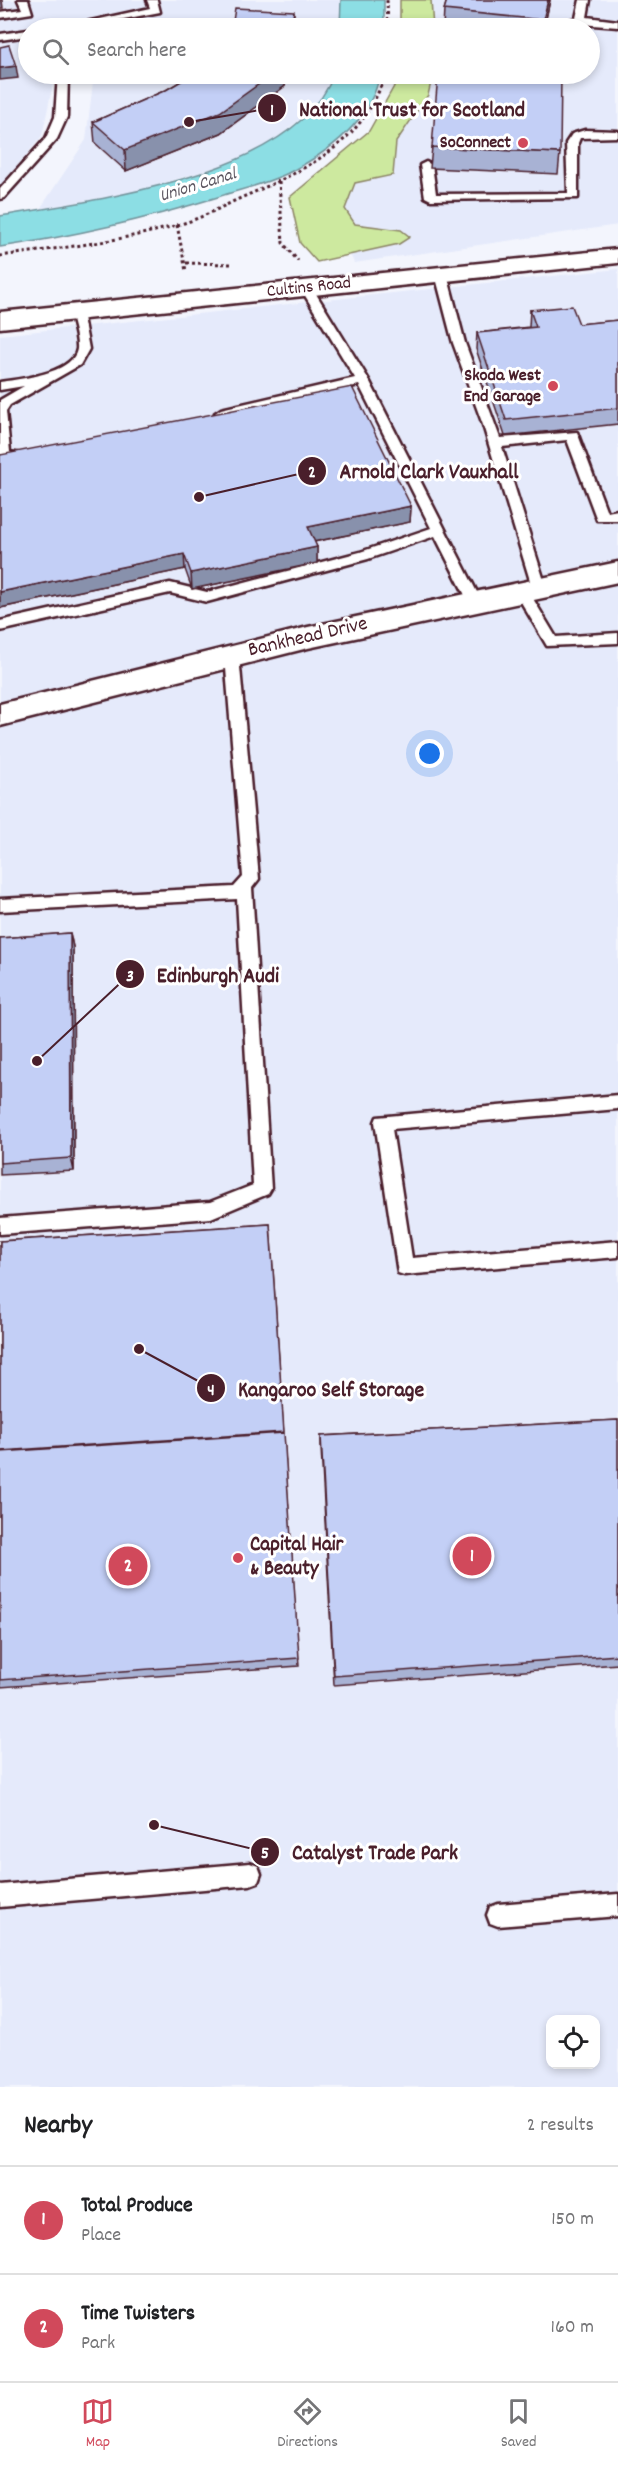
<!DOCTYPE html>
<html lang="en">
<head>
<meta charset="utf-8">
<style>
  body { margin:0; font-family:Dekko,sans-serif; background:#f2f2f2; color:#202124 }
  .controls { position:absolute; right:18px; bottom:18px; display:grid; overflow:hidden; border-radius:12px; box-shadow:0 3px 9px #0003 }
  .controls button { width:54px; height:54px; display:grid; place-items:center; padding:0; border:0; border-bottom:2px solid #e0e0e0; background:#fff; color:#202124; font:30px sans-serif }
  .you { position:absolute; left:430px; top:754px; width:21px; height:21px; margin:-15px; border:4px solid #fff; border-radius:50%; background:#1a73e8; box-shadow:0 0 0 9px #1a73e833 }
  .badge { display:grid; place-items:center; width:39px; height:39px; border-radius:50%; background:#d1495b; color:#fff; font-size:20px; font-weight:700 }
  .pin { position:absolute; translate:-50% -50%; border:3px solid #fff; box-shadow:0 2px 6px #0006 }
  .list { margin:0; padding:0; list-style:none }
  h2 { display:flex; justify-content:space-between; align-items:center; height:78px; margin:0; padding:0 24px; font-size:26px }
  h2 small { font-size:20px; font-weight:400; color:#757577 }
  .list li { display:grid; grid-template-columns:39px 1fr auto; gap:18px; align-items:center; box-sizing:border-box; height:108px; padding:0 24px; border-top:2px solid #e0e0e0 }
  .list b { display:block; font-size:22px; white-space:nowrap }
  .list p { margin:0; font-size:20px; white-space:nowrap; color:#757577 }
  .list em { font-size:20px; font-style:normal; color:#757577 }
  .icon { flex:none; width:33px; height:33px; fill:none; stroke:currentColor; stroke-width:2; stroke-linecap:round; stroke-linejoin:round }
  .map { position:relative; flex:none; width:618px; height:2087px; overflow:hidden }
  .search { position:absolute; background:#fff; box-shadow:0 3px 9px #0003; left:18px; right:18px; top:18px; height:66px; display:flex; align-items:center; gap:15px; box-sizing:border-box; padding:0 21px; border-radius:33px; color:#757577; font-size:22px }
  .sheet { height:294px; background:#fff }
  nav { display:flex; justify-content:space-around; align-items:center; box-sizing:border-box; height:84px; border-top:2px solid #e0e0e0; background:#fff; font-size:16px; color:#757577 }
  nav a { display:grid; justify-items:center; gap:3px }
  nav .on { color:#d1495b }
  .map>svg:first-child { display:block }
  .built { fill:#e5eafb; fill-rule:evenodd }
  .green { fill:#cde99f; stroke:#8c8465; stroke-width:1.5 }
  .water { fill:#8cdee4; stroke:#72929a; stroke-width:1.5 }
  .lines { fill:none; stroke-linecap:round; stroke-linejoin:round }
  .lane-casing { stroke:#4a1f2b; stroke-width:5 }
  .street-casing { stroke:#4a1f2b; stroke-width:5 }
  .secondary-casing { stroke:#4a1f2b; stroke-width:5 }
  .path { stroke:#4a1f2b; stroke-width:3; stroke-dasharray:3 3; stroke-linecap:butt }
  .lane { fill:#fff; fill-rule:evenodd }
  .street { fill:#fff; fill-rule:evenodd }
  .secondary { fill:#fff; fill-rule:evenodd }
  .wall { fill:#a8b2d4; stroke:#4a1f2b; stroke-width:1.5 }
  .shaded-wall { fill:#8891ac; stroke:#4a1f2b; stroke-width:1.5 }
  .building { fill:#c3cff6; stroke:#4a1f2b; stroke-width:1.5 }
  .poi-dot { fill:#d1495b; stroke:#fff; stroke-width:2 }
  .labels { text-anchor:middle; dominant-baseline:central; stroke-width:6; stroke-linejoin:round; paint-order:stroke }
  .far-poi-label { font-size:18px; font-weight:bold; fill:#4a1f2b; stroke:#fff; text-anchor:end }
  .far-water-label { font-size:18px; font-style:italic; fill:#5e5862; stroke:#fff }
  .far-street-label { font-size:18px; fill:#4a1f2b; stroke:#fff }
  .street-label { font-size:21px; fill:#4a1f2b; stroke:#fff }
  .poi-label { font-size:21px; font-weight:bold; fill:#4a1f2b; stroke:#fff; text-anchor:start }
  .leader { fill:none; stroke:#4a1f2b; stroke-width:2 }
  .callout-dot { fill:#4a1f2b; stroke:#fff; stroke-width:2 }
  .mark-label { font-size:18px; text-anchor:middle; font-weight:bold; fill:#fff }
  .callout-label { font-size:22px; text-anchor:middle; font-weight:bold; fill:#4a1f2b; stroke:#fff; stroke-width:6; stroke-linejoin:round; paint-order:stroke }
</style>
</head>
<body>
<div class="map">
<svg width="618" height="2087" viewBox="0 0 618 2087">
  <rect width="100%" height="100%" fill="#f3f5fd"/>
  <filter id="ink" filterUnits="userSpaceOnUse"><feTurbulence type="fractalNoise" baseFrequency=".0167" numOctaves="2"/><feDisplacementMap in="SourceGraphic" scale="12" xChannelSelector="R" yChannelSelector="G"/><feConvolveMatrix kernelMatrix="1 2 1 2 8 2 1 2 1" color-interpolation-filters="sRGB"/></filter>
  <g filter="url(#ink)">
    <!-- built -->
    <path class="built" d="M0,0H341L340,28H121L122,22L88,28H28V74H55L42,136L0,187Z
      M415,0H618V225L354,263L323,190L357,168L407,74H590V28H417Z
      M94,74H334L325,93L309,112L267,146L237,161L135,192L40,209L86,140Z
      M618,269V2087H0V335ZM550,2020H596V2064H550Z"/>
    <!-- green -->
    <path class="green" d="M400,0H431L433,28H400Z
      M401,74H433L428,95L396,142L393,175L355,183L345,209L355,224L401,230L410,237L399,244L317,262L300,243L290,197L369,131Z"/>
    <!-- water -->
    <path class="water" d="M341,0H384V28H340Z
      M334,74H380C371,120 332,150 292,171C270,183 242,189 218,197C147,219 74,236 0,247V216C95,200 296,176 334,74Z"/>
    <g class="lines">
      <!-- lane casing -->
      <g class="lane-casing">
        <path id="lane" d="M18,0H28L32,13L0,18V12L22,9Z
          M147,0H157L160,12L77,28H59L150,8Z
          M580,0H590L587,17L618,21V27L580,24L566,28H554L562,22L576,18Z
          M28,30V36L0,40V34Z
          M58,74H68L67,117L57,139L4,198L0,199V189L46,138L55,117Z
          M585,130L618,131V137L580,138L578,143V198L431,200L425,197L420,165L426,162L432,165L436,194L568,193L566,143L572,134Z
          M441,270L447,274L465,343L500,438L577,432L607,512L618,510V520H597L567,440L502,447L546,587L544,590L539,592L532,587L483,425L453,343L435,274Z
          M307,285L313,289L369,380L481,600L479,603H469L435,536L368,559L207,602L170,593L0,631V621L170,583L207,592L360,552L431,528L359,385L221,417L215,413L221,409L355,378L301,289Z
          M76,308L82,312L89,349L80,365L10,405L6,411L10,452L28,455L30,458L23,462L0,459V400L24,386L0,390V382C19,379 73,374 77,349C78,338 72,322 70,312Z
          M521,585L526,587L556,637L618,633V643L547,646L514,590Z
          M232,651L239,656L259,879L252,888L271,1189L268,1194L211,1218L0,1234V1218L210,1202L253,1185L237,899L0,911V899L234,887L243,877L225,656Z
          M618,1095V1109L392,1129L412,1258L618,1241V1257L404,1275L398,1273L375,1122L377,1117Z
          M250,1863L258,1866L261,1874L258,1882L250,1885L0,1907V1885Z
          M618,1894V1916L498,1926L490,1923L487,1915L490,1907L498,1904Z"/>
      </g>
      <!-- street casing -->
      <g class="street-casing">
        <path id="street" d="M618,562V582L308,648L0,726V704L308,627Z"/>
      </g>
      <!-- secondary casing -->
      <g class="secondary-casing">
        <path id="secondary" d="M618,249V263L0,328V312Z"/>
      </g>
      <!-- path -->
      <path class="path" d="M387,0L388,28
        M279,181L283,243L298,261
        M177,225L186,271
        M0,256C61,248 125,241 184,223C204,217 223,206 243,197C305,170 364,144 385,74
        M186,263L233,264"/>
      <!-- lane -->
      <use href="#lane" class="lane"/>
      <!-- street -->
      <use href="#street" class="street"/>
      <!-- secondary -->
      <use href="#secondary" class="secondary"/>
    </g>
    <!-- wall -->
    <path class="wall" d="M447,0H550L544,28H443L444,10Z
      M193,74H287L285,86L221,133L126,171L95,143L93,122L166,90Z
      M432,147L560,153L558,174L430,168Z
      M530,310L579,324L618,320V424L505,436L476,349L477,333L529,327Z
      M0,455L411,506L410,522L314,542L317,547V563L192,589L185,569L0,608Z
      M70,933L73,947L74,1171L0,1175V938Z
      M270,1224L299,1666L0,1687V1241Z
      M618,1420V1664L334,1685L321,1448V1436Z"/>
    <!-- shaded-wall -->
    <path class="shaded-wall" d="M0,0H2L3,8H0Z
      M548,0H550L544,28H542Z
      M294,11V28H291Z
      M16,66L18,78L0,80V68Z
      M273,74H287L285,86L221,133L126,171L125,150Z
      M411,506L410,522L308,543V527Z
      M317,547V563L192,589L191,573Z
      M184,554L185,569L0,608V592Z
      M70,933L73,947L74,1171L71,1158Z"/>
    <!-- building -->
    <path class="building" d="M447,0H548L543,20L444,10Z
      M235,8L294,11L291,28H232Z
      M9,45L16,66L0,68V47Z
      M193,74H273L220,112L125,150L93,122L166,90Z
      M438,74H561L560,153L432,147Z
      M572,306L579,324L618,320V408L506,420L477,333L536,327L530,310Z
      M352,387L411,506L308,527L317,547L191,573L184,554L0,592V455Z
      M70,933L71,1158L0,1163V938Z
      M270,1224L284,1432L0,1451V1241Z
      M618,1420V1655L334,1676L321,1436Z
      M284,1433L299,1658L0,1680V1452Z"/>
  </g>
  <!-- markers -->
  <g class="poi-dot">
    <circle cx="523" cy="143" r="6"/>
    <circle cx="553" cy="386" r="6"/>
    <circle cx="238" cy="1558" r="6"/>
  </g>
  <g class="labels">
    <!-- far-poi labels -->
    <g class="far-poi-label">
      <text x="511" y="143">SoConnect</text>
      <text x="541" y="376">Skoda West<tspan x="541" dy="21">End Garage</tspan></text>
    </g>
    <!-- far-water labels -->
    <g class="far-water-label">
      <text transform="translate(198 186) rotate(-17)">Union Canal</text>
    </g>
    <!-- far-street labels -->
    <g class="far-street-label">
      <text transform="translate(309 288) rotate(-6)">Cultins Road</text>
    </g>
    <!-- street labels -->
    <g class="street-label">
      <text transform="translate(308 638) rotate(-13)">Bankhead Drive</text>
    </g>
    <!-- poi labels -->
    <g class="poi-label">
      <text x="250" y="1546">Capital Hair<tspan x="250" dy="24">&amp; Beauty</tspan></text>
    </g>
  </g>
  <!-- callouts -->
  <path class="leader" d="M189 122L272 108M199 497L312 471M37 1061L130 974M139 1349L211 1388M154 1825L265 1852"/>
  <g class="callout-dot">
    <circle cx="189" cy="122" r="6"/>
    <circle cx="199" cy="497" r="6"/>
    <circle cx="37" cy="1061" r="6"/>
    <circle cx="139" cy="1349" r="6"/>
    <circle cx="154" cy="1825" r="6"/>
    <circle cx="272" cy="108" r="15"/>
    <circle cx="312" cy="471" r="15"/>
    <circle cx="130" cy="974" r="15"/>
    <circle cx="211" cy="1388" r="15"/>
    <circle cx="265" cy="1852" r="15"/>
  </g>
  <g class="mark-label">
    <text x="272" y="115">1</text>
    <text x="312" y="477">2</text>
    <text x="130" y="981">3</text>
    <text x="211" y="1395">4</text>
    <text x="265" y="1858">5</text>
  </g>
  <g class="callout-label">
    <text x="412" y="116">National Trust for Scotland</text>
    <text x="429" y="478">Arnold Clark Vauxhall</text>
    <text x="218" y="982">Edinburgh Audi</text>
    <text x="331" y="1396">Kangaroo Self Storage</text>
    <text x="375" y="1859">Catalyst Trade Park</text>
  </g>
</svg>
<div class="controls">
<button><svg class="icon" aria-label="locate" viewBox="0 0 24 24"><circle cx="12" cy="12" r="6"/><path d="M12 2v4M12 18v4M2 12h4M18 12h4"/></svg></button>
</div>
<div class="you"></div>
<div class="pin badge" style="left:472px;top:1556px">1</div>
<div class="pin badge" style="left:128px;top:1566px">2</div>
<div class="search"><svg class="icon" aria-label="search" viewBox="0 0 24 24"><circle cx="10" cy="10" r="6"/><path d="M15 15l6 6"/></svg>Search here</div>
</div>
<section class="sheet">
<h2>Nearby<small>2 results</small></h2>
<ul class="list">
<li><span class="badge">1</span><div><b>Total Produce</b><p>Place</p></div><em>150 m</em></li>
<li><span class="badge">2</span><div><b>Time Twisters</b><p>Park</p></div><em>160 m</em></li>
</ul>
</section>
<nav>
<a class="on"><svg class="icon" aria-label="map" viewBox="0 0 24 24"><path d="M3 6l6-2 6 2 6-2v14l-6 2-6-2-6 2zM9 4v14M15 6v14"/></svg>Map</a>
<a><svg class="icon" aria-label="directions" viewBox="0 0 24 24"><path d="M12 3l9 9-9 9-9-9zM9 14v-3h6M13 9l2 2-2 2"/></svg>Directions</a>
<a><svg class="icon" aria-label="saved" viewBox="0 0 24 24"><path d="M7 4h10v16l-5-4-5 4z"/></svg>Saved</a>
</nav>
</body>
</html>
